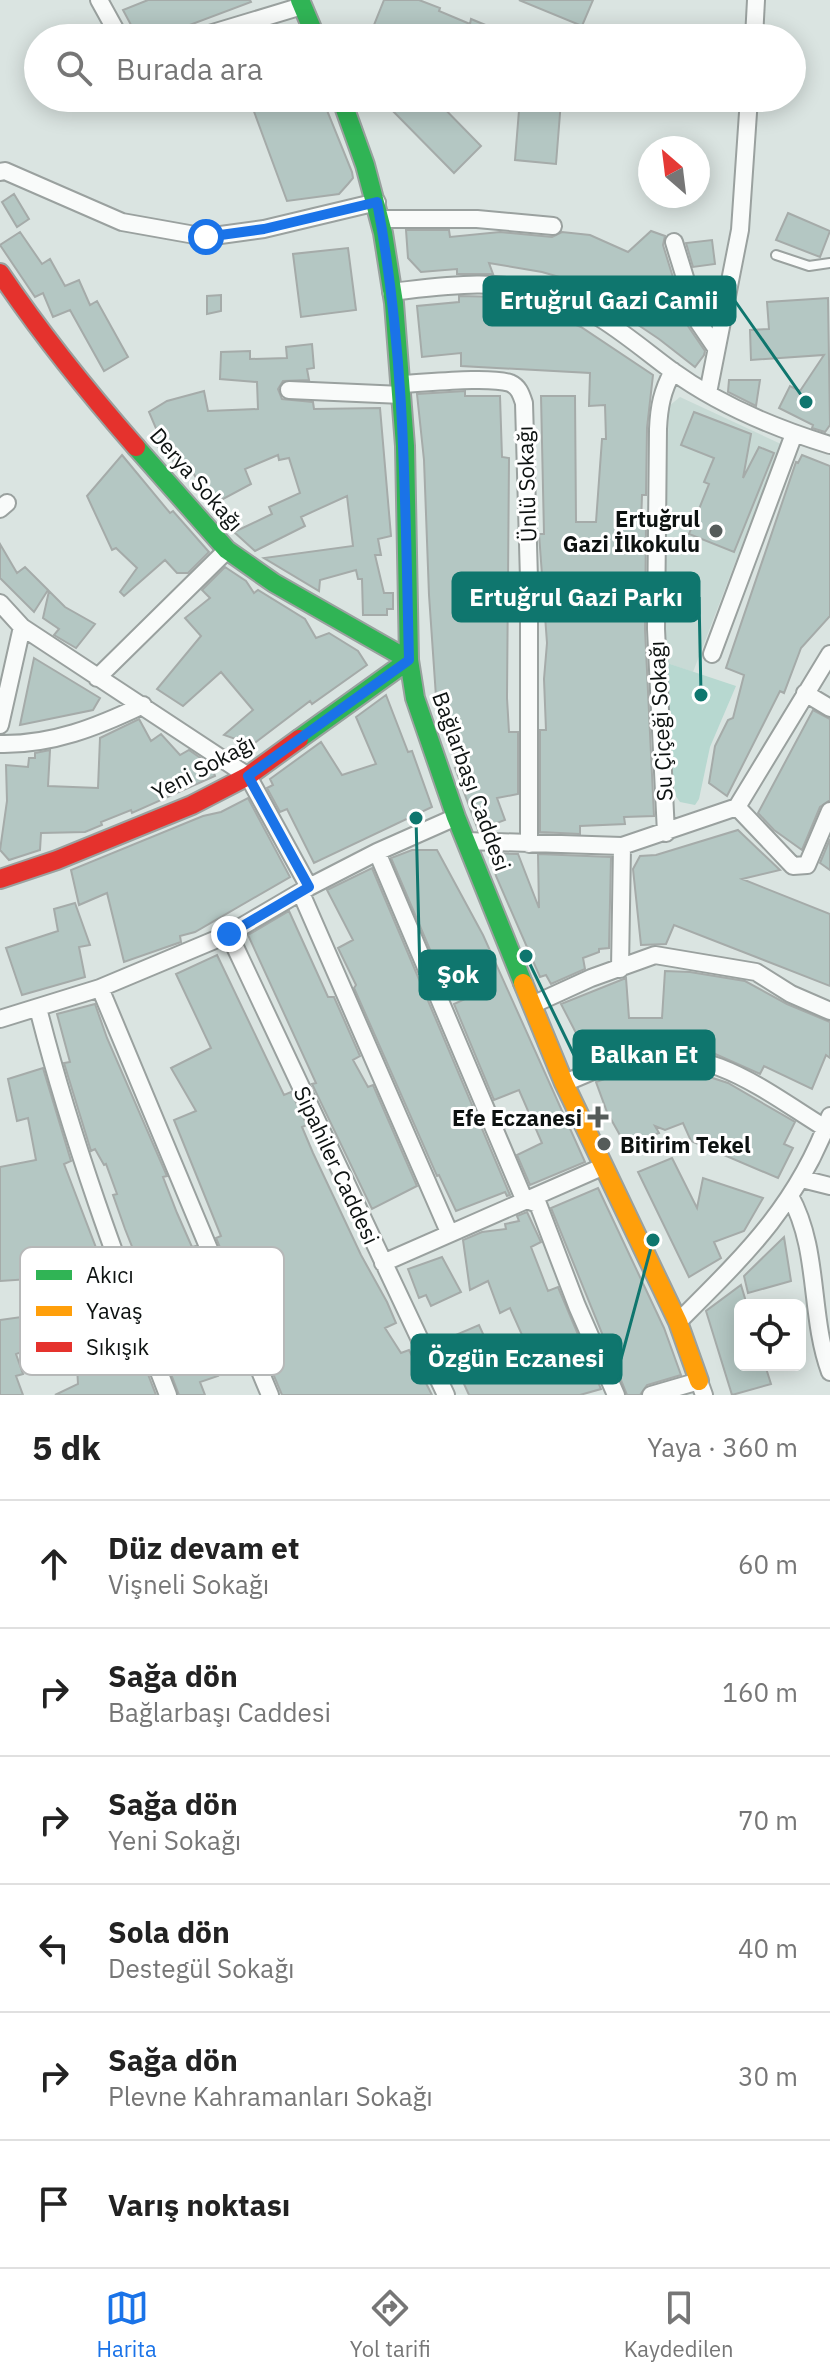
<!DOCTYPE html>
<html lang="tr">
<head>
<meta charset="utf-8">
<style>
  body { margin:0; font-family:"IBM Plex Sans",sans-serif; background:#f6f6f6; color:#222 }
  .controls { position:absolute; right:24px; bottom:24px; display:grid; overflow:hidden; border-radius:12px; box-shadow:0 4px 20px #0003 }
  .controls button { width:72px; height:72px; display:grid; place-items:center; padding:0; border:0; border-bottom:2px solid #e0e0e0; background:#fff; color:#222; font:40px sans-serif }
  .compass { position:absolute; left:638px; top:136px; width:72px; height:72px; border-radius:50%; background:#fff; box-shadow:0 4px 20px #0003; rotate:332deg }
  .stop { position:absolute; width:24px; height:24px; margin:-18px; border:6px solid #1a73e8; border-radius:50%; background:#fff }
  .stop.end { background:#1a73e8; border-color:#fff; box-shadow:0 2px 8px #0008 }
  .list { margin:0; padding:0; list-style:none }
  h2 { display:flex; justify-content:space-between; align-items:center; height:104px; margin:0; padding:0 32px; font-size:34px }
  h2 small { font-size:26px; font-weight:400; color:#767676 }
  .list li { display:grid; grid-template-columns:52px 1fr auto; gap:24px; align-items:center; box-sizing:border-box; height:128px; padding:0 32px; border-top:2px solid #e0e0e0 }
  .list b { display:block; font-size:30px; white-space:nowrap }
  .list p { margin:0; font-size:26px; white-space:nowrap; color:#767676 }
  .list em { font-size:26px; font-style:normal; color:#767676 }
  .icon { flex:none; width:44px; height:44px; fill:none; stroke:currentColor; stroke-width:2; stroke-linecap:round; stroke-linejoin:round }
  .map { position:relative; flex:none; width:830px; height:1395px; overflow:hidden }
  .search { position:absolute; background:#fff; box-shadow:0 4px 20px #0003; left:24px; right:24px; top:24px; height:88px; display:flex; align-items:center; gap:20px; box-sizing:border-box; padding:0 28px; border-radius:44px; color:#767676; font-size:30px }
  .sheet { height:872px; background:#fff }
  nav { display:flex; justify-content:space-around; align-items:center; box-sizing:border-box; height:112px; border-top:2px solid #e0e0e0; background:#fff; font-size:22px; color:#767676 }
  nav a { display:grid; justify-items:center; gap:4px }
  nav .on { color:#1a73e8 }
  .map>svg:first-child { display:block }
  .built { fill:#c8dad5 }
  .green { fill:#b7d8d0 }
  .building { fill:#b4c7c3; stroke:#a5aba9; stroke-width:2 }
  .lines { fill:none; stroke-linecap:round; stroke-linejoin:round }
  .lane-casing { stroke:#9aa19f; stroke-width:12 }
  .street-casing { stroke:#9aa19f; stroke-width:20 }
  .fast-casing { stroke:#9aa19f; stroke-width:22 }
  .slow-casing { stroke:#9aa19f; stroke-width:22 }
  .jam-casing { stroke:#9aa19f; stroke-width:22 }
  .lane { stroke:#f9fbfa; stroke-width:8 }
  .street { stroke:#f9fbfa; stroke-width:16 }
  .fast { stroke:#30b455; stroke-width:18 }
  .slow { stroke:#ff9f0a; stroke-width:18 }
  .jam { stroke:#e5322d; stroke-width:18 }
  .route { stroke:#1a73e8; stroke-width:10 }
  .poi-dot { fill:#555c5a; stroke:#fff; stroke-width:3 }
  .labels { text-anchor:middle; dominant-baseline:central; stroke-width:6; stroke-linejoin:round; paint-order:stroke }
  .street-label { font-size:22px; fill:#0d1211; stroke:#fff }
  .poi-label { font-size:22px; font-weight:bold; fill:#0d1211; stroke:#fff; text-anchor:end }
  .key { fill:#fff; stroke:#b6b8b8; stroke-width:2 }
  .key-label { font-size:22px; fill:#0d1211 }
  .leader { fill:none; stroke:#0f766e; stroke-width:3 }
  .callout-dot { fill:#0f766e; stroke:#fff; stroke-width:3 }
  .callout { fill:#0f766e; stroke:#0f766e; stroke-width:3 }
  .callout-label { font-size:24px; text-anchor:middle; font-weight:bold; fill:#fff }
</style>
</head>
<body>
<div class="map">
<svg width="830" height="1395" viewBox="0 0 830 1395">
  <rect width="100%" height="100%" fill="#dae4e1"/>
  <!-- built -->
  <path class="built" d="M680,397L781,444L693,672L661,661L669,406Z"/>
  <!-- green -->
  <path class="green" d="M661,661L736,686L710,747L699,799L695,805L680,802L675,795Z"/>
  <!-- building -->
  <path class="building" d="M148,0H250L251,2L155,38H138L123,10Z
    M384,0H419L440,8L439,11L470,24L471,19L517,38H406L374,25Z
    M519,0H593L582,26Z
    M249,98H322L352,172L353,178L348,184L339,194L287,201Z
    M380,98H434L481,146L454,173Z
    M520,98L561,101L556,164L515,160Z
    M14,194L29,219L17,227L2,202Z
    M788,213L830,231L820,257L776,240Z
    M406,230H449L450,237L500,232L552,237L562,232L590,235L628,252L651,231L665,236L663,245L688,326L705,351L704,355L695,367L659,339L613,308L617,302L580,283L542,272L489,263L493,274H457V269L421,272L408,258Z
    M20,232L42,264L50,259L65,286L79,280L90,305L97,301L128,357L104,371L70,310L53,317L43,293L35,297L0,245Z
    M712,240L715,264L693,267L686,243Z
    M348,248L356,310L301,317L293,254Z
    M221,295V311L207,314V296Z
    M459,296L502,297V299L543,309L542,311L581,327L653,375L647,428L646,495H642L641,524H646L645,629L654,816L624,817L625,824L580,826V834L540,832V730H546L544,679L547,643L539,534H544L541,396H575L576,522H596L602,439H606L605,405L589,406L590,373L461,366V353L422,357L417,306L459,302Z
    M828,298L830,425L825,432L812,428L813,425L779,408L790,386L800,391L824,355L751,360L750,330L769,329L767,302Z
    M312,344L314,368L307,369L309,380L283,381L278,389L282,399L313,402L314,409L380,408L391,536L378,539L381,555H375L384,593H393V609H387V615H363L362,579H358L356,570L320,580L319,591L264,558L353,546L347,496L301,517L305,526L255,551L234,532L272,514L269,507L300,493L289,458L279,460L278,455L245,469L251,484L212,505L188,464L178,470L165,446L160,449L151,437L158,433L149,412L167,401L204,391L208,411L258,409L257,382L220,379L221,352L250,351V359L287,358L286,347Z
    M729,380H760L756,406L728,392Z
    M465,391V396H500L502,457L509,458L507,698L509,732H518V794L497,798L505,820L478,830L455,768L460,767L437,711L429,595L424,460L417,394Z
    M694,412L751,434L743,478L759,447L774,453L734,552L689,534L709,484L704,482L714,458L681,445Z
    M122,455L170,513L173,511L209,552L188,573H177L165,560L124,596L120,592L137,568L116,548L112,550L87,496Z
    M802,455L830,466V616L801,648L784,693L780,691L727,796L709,783L715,746L728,720L733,718L744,675L726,668L796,462L798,463Z
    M0,544L17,573L25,567L48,590L34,612L0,578Z
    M225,567L246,581L254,593L258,590L305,619L316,638L329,633L358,651L367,665L312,704L310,701L252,745L224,735L253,710L221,672L183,706L157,689L201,636L185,618L210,598L202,590Z
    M49,591L65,607L95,624L76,648L54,635L59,629L43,618Z
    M34,658L100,698L93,710L20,725Z
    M386,695L408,752L412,751L432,807L314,863L287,809L280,812L267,788L273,785L270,779L321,742L342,775L376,764L356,717Z
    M813,710L830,719V800L820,807L802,850L774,830L758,813Z
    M139,719L151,741L161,734L180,755L189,750L212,766L215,776L132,813L131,810L101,822L102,825L85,832L41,833L40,850L9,860L0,850L7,801L6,765L28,767L29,758H35V753L50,750L48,786L98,788L100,738Z
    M248,798L290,877L195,932L180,936L181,942L124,962L107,893L79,905L71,870L203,816L221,812Z
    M738,830L780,870L742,879L830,914V986L674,925L666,944L641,945L633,869L640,856L656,855Z
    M830,839V870L820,863Z
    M412,850H437L483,935L585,1162L530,1185L517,1155L542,1143L519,1090L494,1100L454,1004L465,999L453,973L442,978L391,858Z
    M490,853L518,854L539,908L538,854L611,857L609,948L599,949V952L583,958L585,969L551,984L546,975L540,977L496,876Z
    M372,868L510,1195L507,1196L505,1192L456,1211L439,1175L437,1176L354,988L356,985L338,948L353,940L327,890Z
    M75,903L90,945L79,947L85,977L22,995L6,948L58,931L54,909Z
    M289,911L328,997H334L360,1056L353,1060L368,1087L373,1085L417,1186L372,1209L312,1084L316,1083L248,935Z
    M217,955L284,1095L291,1092L307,1125L302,1127L313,1153L361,1255L387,1302L396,1323L385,1328L401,1353L409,1350L432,1395H282L216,1238L221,1236L174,1120L196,1111L171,1068L211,1048L176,974Z
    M665,971L690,972L745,981L787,1004L830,1022V1058L826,1055L812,1089L764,1066L760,1074L713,1053L685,1047L657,1045L627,1048L590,1060L561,1004L626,978L629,1018H662Z
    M95,1004L107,1038L167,1176L163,1177L177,1213L192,1247L196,1246L211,1283L207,1285L222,1330L230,1328L244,1362L216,1371L218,1376L200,1382L205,1395H179L160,1345L166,1343L154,1308L156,1307L125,1229L113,1195L117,1194L106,1164L104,1165L95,1149L91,1151L64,1063L70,1062L57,1014Z
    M657,1067L682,1068L728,1083L795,1122L784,1144L793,1148L778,1178L691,1141L683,1123L665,1130L655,1126L659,1133L626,1146L607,1112L596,1082L630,1070Z
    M43,1068L71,1161L64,1164L136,1352L139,1351L156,1395H55L78,1384L75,1332L16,1354L23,1374L16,1376L23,1395H0V1320L65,1311L60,1277L0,1281V1167L36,1160L28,1118L17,1121L8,1079Z
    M672,1158L697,1208L703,1178L763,1198L744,1231L714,1242L721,1258L689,1277L638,1172Z
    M598,1188L664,1328L681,1375L647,1385L640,1395H627L551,1208Z
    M527,1212L541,1242L531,1247L548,1291L558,1287L601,1389L580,1395H469L444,1340L479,1325L498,1367L531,1355L510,1308L500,1313L488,1281L470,1290L463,1240L482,1232L506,1229L505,1224L519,1221L517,1216Z
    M784,1237L791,1281L748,1293L744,1276Z
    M442,1257L461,1292L431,1306L426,1295L419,1298L408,1269Z
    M741,1285L747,1305H740V1365H765L771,1384L732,1395L706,1311Z"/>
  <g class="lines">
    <!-- lane casing -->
    <g class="lane-casing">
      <path id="lane" d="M776,255L809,266L830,263"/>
    </g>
    <!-- street casing -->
    <g class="street-casing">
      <path id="street" d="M99,0L120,38
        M196,38L302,6
        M754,38L756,0
        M0,172L5,171L122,222L206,237L264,229L377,202
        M380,219H477L553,226
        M674,242L699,323L716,348
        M391,292C445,286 495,278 548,294C596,308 632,341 671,370C719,405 774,428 830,445
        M402,384C427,383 488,376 510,383C519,387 521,394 524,403L529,579V844
        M289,390L402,395
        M708,393L740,230L749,98
        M0,509L7,503
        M0,603L22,627L248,776L309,887
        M712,654L794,434
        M97,678L227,550
        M805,693L830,708
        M0,725L22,627
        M0,744C52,745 97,727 143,705
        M737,807L793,866L807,865L830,811
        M666,833L656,629L658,429C659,407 662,391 673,371
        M466,841L622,846L737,807L830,654
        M377,852L524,1199L538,1204L577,1306L616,1395
        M301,893L449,1232
        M229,934L446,1395
        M620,969L622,846
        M100,988L270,1395
        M532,1005L591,978L655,955L756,972L791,994L830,1011
        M38,1008C71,1139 119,1269 168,1395
        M0,1019L100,988L229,934L309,887L377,852L456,817
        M564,1083C585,1075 606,1064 628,1059C708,1043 762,1089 825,1128
        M802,1179L830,1186
        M790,1196C820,1250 809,1315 830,1372
        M383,1263L602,1167
        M678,1322C744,1256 797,1206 830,1116
        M651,1395L699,1381L704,1395"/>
    </g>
    <!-- fast casing -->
    <g class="fast-casing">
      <path id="fast" d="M300,0L316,38
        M341,98L365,165L383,233L394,303L405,446L409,660L415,698L456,817L523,983
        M136,447L227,550L274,583L409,660L299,739"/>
    </g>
    <!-- slow casing -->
    <g class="slow-casing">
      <path id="slow" d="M523,983L564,1083L678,1322L699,1381"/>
    </g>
    <!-- jam casing -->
    <g class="jam-casing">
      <path id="jam" d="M0,273C41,334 87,391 136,447
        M0,879L57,860L192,805L248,776L299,739"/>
    </g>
    <!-- lane -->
    <use href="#lane" class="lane"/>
    <!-- street -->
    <use href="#street" class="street"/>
    <!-- fast -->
    <use href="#fast" class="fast"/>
    <!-- slow -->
    <use href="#slow" class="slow"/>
    <!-- jam -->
    <use href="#jam" class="jam"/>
  </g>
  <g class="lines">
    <!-- route -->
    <path class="route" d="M206,237L264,229L377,202C406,353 405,507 409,660L248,776L309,887L229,934"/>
  </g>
  <!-- markers -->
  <g class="poi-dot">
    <circle cx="716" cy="531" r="8"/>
    <path d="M594 1105h8v8h8v8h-8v8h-8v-8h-8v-8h8z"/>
    <circle cx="604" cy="1144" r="8"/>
  </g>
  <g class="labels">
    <!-- street labels -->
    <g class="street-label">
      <text transform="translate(197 479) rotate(49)">Derya Sokağı</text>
      <text transform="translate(526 484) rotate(-92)">Ünlü Sokağı</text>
      <text transform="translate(660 721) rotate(-93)">Su Çiçeği Sokağı</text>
      <text transform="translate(203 767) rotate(-28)">Yeni Sokağı</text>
      <text transform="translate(472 781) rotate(70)">Bağlarbaşı Caddesi</text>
      <text transform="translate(337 1165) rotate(65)">Sipahiler Caddesi</text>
    </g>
    <!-- poi labels -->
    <g class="poi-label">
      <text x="700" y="518">Ertuğrul<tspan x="700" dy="25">Gazi İlkokulu</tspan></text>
      <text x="582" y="1117">Efe Eczanesi</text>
      <text x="620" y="1144" text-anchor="start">Bitirim Tekel</text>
    </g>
  </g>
  <!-- legend -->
  <rect x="20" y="1247" width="264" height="128" rx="12" class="key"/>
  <rect x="36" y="1270" width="36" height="10" fill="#30b455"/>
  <rect x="36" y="1306" width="36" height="10" fill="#ff9f0a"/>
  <rect x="36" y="1342" width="36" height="10" fill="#e5322d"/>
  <g class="key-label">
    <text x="86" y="1283">Akıcı</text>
    <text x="86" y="1319">Yavaş</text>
    <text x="86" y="1355">Sıkışık</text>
  </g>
  <!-- callouts -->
  <path class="leader" d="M806 402L735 301M701 695L699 597M416 818L420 975M526 956L574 1055M653 1240L621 1359"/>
  <g class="callout-dot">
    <circle cx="806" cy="402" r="8"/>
    <circle cx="701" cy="695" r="8"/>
    <circle cx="416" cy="818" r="8"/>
    <circle cx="526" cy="956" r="8"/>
    <circle cx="653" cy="1240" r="8"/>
  </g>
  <g class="callout">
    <rect x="484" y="277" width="251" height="48" rx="8"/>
    <rect x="453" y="573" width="246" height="48" rx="8"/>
    <rect x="420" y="951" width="75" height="48" rx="8"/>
    <rect x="574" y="1031" width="140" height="48" rx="8"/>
    <rect x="412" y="1335" width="209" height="48" rx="8"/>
  </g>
  <g class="callout-label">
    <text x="609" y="309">Ertuğrul Gazi Camii</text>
    <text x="576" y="606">Ertuğrul Gazi Parkı</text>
    <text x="458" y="983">Şok</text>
    <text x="644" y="1063">Balkan Et</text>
    <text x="516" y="1367">Özgün Eczanesi</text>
  </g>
</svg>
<div class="controls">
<button><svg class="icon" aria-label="locate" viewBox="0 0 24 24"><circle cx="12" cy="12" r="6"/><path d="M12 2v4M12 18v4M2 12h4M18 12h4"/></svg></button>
</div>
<svg class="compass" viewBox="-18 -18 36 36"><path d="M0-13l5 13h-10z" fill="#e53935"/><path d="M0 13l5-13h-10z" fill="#767676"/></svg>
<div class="stop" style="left:206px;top:237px"></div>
<div class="stop end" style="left:229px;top:934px"></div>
<div class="search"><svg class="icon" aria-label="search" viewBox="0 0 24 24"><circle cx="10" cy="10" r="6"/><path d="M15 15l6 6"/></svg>Burada ara</div>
</div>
<section class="sheet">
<h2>5 dk<small>Yaya · 360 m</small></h2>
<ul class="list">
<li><svg class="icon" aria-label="ahead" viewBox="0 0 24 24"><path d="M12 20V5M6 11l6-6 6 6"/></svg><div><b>Düz devam et</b><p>Vişneli Sokağı</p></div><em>60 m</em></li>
<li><svg class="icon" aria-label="right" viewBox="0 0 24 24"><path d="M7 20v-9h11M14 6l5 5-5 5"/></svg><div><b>Sağa dön</b><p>Bağlarbaşı Caddesi</p></div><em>160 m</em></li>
<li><svg class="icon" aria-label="right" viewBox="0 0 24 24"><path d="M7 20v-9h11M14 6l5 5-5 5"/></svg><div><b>Sağa dön</b><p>Yeni Sokağı</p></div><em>70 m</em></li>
<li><svg class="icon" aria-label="left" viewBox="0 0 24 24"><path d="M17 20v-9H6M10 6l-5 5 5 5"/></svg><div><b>Sola dön</b><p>Destegül Sokağı</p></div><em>40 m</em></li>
<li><svg class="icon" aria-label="right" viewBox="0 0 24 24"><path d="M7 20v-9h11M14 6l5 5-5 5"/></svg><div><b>Sağa dön</b><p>Plevne Kahramanları Sokağı</p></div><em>30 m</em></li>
<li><svg class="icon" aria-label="arrive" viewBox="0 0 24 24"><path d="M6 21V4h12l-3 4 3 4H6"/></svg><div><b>Varış noktası</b></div></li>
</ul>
</section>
<nav>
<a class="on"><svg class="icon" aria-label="map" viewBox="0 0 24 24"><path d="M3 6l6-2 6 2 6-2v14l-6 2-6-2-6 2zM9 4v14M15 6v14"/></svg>Harita</a>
<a><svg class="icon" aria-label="directions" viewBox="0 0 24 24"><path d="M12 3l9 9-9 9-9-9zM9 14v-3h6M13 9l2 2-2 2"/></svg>Yol tarifi</a>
<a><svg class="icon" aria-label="saved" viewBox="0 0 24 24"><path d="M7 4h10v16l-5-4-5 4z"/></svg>Kaydedilen</a>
</nav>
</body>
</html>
